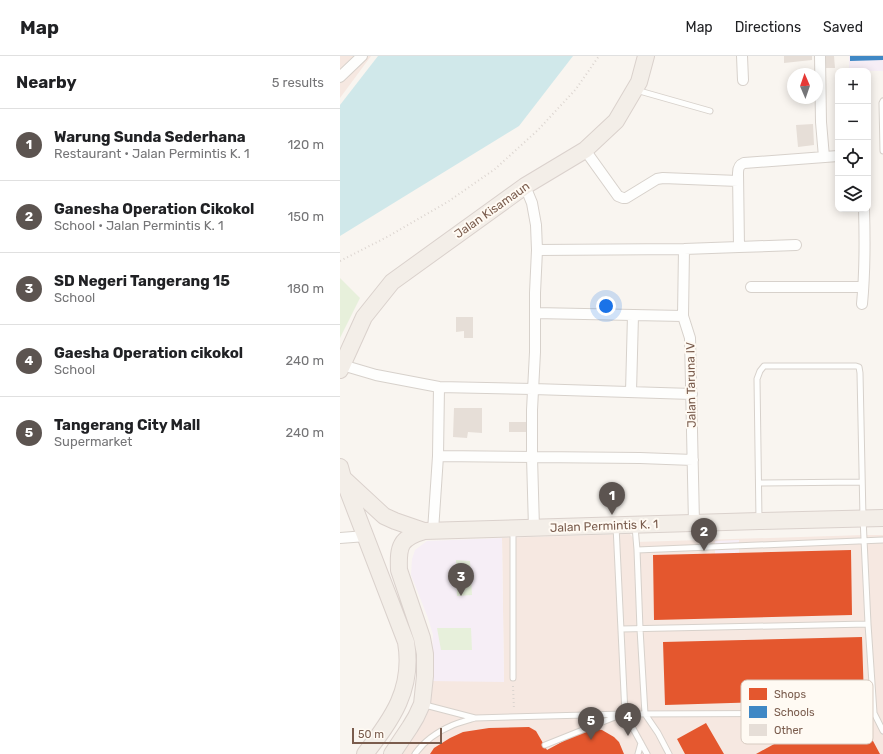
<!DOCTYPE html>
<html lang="en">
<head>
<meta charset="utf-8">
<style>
  body { margin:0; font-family:Rubik,sans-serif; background:#f2f2f2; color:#202124 }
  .controls { position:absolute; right:12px; top:12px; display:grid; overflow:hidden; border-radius:8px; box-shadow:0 2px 10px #0003 }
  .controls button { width:36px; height:36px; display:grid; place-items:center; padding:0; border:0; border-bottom:1px solid #e0e0e0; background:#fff; color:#202124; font:20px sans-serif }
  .compass { position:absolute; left:447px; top:12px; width:36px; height:36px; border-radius:50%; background:#fff; box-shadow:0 2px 10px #0003; rotate:358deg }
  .scale { position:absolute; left:12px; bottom:10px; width:90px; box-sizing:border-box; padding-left:4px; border:2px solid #7a5c4d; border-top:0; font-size:11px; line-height:14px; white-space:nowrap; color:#7a5c4d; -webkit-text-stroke:3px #fffaf3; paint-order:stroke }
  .you { position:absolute; left:266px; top:250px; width:14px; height:14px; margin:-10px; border:3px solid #fff; border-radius:50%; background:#1a73e8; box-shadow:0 0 0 6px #1a73e833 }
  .badge { display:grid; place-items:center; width:26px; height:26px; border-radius:50%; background:#5c5450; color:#fff; font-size:13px; font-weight:700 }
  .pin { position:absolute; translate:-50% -33px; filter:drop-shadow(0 1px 2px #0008) }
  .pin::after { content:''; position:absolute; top:21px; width:14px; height:12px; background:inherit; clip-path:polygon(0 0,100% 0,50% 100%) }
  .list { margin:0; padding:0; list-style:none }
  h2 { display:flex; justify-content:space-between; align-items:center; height:52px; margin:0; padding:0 16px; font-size:17px }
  h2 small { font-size:13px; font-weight:400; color:#757577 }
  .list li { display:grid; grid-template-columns:26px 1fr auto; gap:12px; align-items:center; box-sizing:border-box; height:72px; padding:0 16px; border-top:1px solid #e0e0e0 }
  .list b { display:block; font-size:15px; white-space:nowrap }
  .list p { margin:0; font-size:13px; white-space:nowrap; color:#757577 }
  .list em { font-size:13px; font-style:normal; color:#757577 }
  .icon { flex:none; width:22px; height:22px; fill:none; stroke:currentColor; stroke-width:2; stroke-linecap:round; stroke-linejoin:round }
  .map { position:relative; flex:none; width:543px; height:698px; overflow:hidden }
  header { display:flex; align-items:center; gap:24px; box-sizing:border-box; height:56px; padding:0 20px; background:#fff; border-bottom:1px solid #e0e0e0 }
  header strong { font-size:19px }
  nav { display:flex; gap:22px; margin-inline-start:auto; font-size:14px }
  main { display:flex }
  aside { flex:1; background:#fff }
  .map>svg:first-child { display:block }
  .commercial { fill:#f6e8e1 }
  .education { fill:#f6eef6 }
  .green { fill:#e7f0db }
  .water { fill:#d0e8ea }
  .shops { fill:#e4572e }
  .schools { fill:#3f88c5 }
  .building { fill:#e6ded7 }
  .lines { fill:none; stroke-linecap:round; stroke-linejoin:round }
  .service-casing { stroke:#d7d1cb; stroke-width:7 }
  .minor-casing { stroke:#d7d1cb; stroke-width:12 }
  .primary-casing { stroke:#dad1cc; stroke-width:18 }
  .path { stroke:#dcd5d0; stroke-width:2; stroke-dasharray:1 3; stroke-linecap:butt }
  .service { stroke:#fefefd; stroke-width:5 }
  .minor { stroke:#fefefd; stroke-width:10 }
  .primary { stroke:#f3eee8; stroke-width:16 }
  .labels { text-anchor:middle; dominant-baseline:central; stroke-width:4; stroke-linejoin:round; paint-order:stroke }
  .street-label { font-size:12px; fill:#7a5c4d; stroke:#fffaf3 }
  .key { fill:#fffaf3; stroke:#d7cbc1; stroke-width:1 }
  .key-label { font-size:11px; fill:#7a5c4d }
</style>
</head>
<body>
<header>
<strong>Map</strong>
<nav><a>Map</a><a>Directions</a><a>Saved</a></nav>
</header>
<main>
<aside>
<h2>Nearby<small>5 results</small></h2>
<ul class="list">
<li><span class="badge">1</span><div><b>Warung Sunda Sederhana</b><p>Restaurant · Jalan Permintis K. 1</p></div><em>120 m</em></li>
<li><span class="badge">2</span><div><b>Ganesha Operation Cikokol</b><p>School · Jalan Permintis K. 1</p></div><em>150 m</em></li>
<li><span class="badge">3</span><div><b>SD Negeri Tangerang 15</b><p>School</p></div><em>180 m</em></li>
<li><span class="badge">4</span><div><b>Gaesha Operation cikokol</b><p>School</p></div><em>240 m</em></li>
<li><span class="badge">5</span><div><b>Tangerang City Mall</b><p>Supermarket</p></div><em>240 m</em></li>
</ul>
</aside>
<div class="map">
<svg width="543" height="698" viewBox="0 0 543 698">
  <rect width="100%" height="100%" fill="#f9f5f0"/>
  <!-- commercial -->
  <path class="commercial" d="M0,0H31L0,42Z
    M290,478L296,486L524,479H543V698H61L90,625H164L162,482Z"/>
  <!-- education -->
  <path class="education" d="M509,0H543V15H509Z
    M162,482L164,626L90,625L93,579L88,562L71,519L72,503L75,494L87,485Z
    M399,484V501H375V485Z"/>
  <!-- green -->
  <path class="green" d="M0,222L20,242L0,282Z
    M116,504L130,505L132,539L117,540Z
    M97,572H131L132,594H101Z"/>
  <!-- water -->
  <path class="water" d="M38,0H233L179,70L0,180V49Z"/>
  <!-- shops -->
  <path class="shops" d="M511,494L512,559L314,564L313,499Z
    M522,581L524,643L325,649L323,586Z
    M481,662L493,683L514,671L518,677L526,672L540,698H416Z
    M366,667L384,698H345L337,683Z
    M189,671L196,675L207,694L242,675L248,673H255L262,674L274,681L279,686L284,698H90L94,692L110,682L123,676L149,672Z"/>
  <!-- schools -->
  <path class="schools" d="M510,0H543V4L510,5Z"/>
  <!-- building -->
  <path class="building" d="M444,0H472V4L444,7Z
    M481,0H494L495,12H481Z
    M473,68L474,89L458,91L456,69Z
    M116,261H133V282H124V275L116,276Z
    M114,352H142V377L128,376L127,382L113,381Z
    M169,366H186V376H169Z"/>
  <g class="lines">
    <!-- service casing -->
    <g class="service-casing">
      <path id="service" d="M296,34L370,55
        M543,45L542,47L543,95
        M419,427L522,426
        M419,464L417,323L420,315L424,310H516L519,311L520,317L523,462L528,568L534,657L543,675
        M276,470L285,658L307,698
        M295,470L297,494L300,573L305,658L318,677L329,698
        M297,494L543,484
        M281,573L528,568
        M173,622V475
        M85,649L135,662
        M205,689L280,659
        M75,698C84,685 99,675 113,669C120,666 128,664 135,662L285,658L534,657
        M298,698L301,687"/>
    </g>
    <!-- minor casing -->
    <g class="minor-casing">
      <path id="minor" d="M402,0L403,24
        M480,0L481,66L484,101
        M0,21L22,0
        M245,94L278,140L283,142H286L317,123L323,122L398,125
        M185,130L192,147L196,169L197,194L195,237V296L192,354V401L194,472
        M399,191L456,189
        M344,193L343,260L350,282L354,467
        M197,194L344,193L399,191L398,117C398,112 399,109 404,107L498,100
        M411,231H523
        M522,248C525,216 525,185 524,153
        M195,257L343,260
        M2,309L36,319L99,331L193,333L352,338
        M291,336L293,259
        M98,400L300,402L353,404
        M93,475L98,400L99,331
        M0,482L26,480"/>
    </g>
    <!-- primary casing -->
    <g class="primary-casing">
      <path id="primary" d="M0,314L24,261L52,226L185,130L245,94L276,65L299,26L306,0
        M0,411L3,422L66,586C74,633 52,663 25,698
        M3,422L44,460L55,465L84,475L419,465L543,462
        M52,698L70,671L76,661L82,648L85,620V598L82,582L59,514C58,490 60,482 84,475"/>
    </g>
    <!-- path -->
    <path class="path" d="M0,205L49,180L109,145L155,113L198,74L236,33L259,0
      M173,630L174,653"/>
    <!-- service -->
    <use href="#service" class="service"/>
    <!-- minor -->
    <use href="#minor" class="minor"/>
    <!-- primary -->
    <use href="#primary" class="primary"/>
  </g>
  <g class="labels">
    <!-- street labels -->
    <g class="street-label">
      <text transform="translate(152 154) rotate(-35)">Jalan Kisamaun</text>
      <text transform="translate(351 329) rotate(-91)">Jalan Taruna IV</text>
      <text transform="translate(264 470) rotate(-2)">Jalan Permintis K. 1</text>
    </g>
  </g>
  <!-- legend -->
  <rect x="401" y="624" width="132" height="64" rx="6" class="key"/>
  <rect x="409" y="632" width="18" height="12" fill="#e4572e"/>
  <rect x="409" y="650" width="18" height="12" fill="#3f88c5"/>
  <rect x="409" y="668" width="18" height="12" fill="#e6ded7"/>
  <g class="key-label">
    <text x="434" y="642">Shops</text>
    <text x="434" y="660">Schools</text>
    <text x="434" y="678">Other</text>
  </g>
</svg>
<div class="controls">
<button>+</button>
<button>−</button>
<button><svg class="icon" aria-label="locate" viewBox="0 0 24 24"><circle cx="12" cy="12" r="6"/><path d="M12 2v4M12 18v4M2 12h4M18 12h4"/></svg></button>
<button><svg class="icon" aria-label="layers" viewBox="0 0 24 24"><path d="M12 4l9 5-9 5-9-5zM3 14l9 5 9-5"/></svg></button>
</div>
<svg class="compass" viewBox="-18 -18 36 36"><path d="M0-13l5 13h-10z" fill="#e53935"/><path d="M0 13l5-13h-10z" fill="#757577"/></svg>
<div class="scale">50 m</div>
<div class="you"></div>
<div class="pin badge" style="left:272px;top:459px">1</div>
<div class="pin badge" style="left:364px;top:495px">2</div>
<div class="pin badge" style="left:121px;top:540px">3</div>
<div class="pin badge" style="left:288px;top:680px">4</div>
<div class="pin badge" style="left:251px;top:684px">5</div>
</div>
</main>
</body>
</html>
